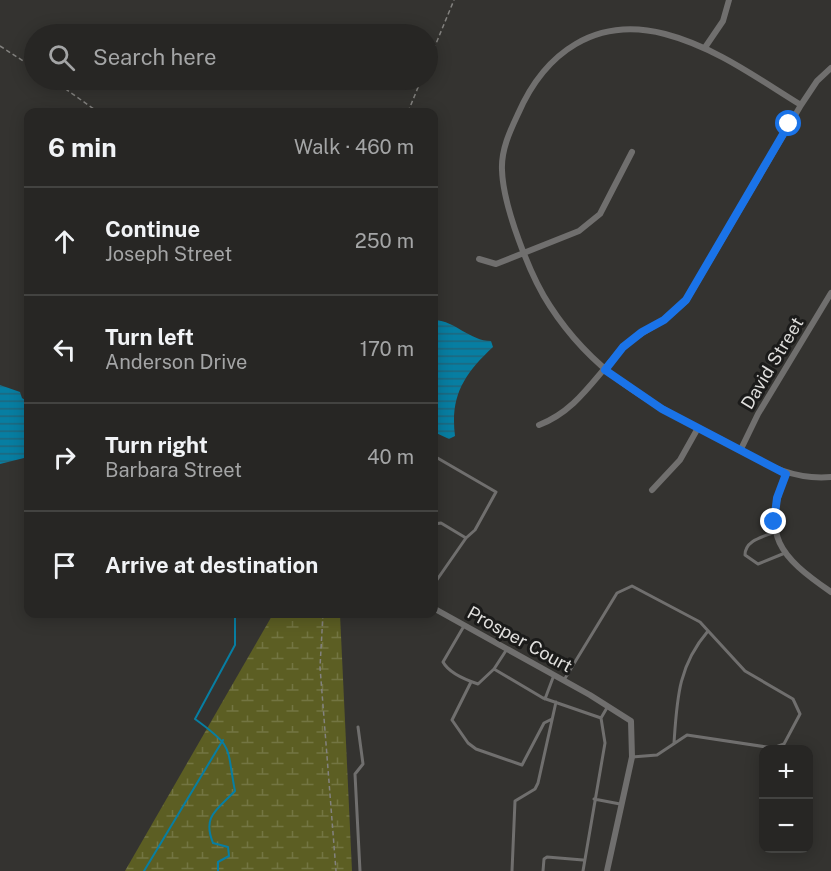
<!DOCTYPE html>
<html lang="en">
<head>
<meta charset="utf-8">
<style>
  body { margin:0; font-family:"Public Sans",sans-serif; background:#333231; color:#f1f3f6 }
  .controls { position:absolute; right:18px; bottom:18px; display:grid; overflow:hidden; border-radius:12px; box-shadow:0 3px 15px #0003 }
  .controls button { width:54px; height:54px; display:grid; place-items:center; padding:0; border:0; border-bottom:2px solid #434341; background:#272624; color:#f1f3f6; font:30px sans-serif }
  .stop { position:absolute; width:18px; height:18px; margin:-14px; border:4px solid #1a73e8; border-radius:50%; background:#fff }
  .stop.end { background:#1a73e8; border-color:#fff; box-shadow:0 2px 6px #0008 }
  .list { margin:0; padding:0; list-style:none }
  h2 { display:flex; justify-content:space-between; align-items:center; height:78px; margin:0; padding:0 24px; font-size:26px }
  h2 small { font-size:20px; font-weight:400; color:#a4a5a6 }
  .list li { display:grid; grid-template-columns:39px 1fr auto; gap:18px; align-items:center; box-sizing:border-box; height:108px; padding:0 24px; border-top:2px solid #434341 }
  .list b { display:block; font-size:22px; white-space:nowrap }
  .list p { margin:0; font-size:20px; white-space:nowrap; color:#a4a5a6 }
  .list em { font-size:20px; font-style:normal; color:#a4a5a6 }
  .icon { flex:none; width:33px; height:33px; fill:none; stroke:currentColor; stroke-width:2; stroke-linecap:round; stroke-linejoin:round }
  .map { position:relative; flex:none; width:831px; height:871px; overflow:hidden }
  .search { position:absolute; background:#272624; box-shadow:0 3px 15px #0003; left:24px; top:24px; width:414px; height:66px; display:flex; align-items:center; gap:15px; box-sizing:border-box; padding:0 21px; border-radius:33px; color:#a4a5a6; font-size:22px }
  .panel { position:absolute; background:#272624; box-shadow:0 3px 15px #0003; left:24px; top:108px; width:414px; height:510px; border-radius:12px }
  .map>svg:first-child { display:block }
  .wetland { fill:url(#wetland-marsh) }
  .water { fill:url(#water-rules) }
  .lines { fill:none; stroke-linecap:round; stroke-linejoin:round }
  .stream { stroke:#077ea2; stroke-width:2 }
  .path { stroke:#83827f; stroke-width:1.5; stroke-dasharray:4.5 3; stroke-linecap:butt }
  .service { stroke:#706f6e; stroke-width:3 }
  .minor { stroke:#706f6e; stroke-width:6 }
  .route { stroke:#1a73e8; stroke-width:8 }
  .labels { text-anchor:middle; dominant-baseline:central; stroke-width:6; stroke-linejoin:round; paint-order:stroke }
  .street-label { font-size:18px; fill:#dfdedc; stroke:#1b1b1a }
</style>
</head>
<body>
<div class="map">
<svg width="831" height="871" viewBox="0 0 831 871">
  <defs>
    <pattern id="wetland-marsh" width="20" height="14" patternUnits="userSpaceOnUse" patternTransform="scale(1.5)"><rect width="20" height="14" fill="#5c5e23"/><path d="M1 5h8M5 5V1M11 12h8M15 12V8" fill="none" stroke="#737542"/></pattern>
    <pattern id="water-rules" width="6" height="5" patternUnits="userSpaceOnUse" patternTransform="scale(1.5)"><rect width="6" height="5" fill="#077ea2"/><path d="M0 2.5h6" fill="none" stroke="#1f667c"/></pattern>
  </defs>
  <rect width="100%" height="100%" fill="#343330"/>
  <!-- wetland -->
  <path class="wetland" d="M273,614H340L352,871H125Z"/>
  <!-- water -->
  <path class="water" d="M435,320C455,321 470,341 491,341L493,347C464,374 450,396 455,436L449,439L434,432Z
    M0,385L20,392L22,398L28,402V457L0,464Z"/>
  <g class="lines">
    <!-- stream -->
    <path class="stream" d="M144,871L223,740
      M218,871V862L229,856L228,847L213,843C202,816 217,810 235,791C226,746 235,748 195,719L235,645V614"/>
    <!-- path -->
    <path class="path" d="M0,46L34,68
      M428,63L454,0
      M53,80L98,112
      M408,112L421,80
      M323,614L320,667L336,871"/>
    <!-- service -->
    <path class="service" d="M434,456L496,492L475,530L466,538
      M434,524L441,523L466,538L434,584
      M775,532C763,537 745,540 745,555L758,564L785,553
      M464,626L443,662C449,673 466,680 478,684L494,669
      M507,649L494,669L543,698L601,718L608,706
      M564,680L617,593L632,586L700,622L745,671L793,699L800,714L784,744L773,748L687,735L657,755L632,757
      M471,682L452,720L468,743L476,749L522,765L544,723L552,719
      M545,699L554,675
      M358,727L363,764L355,774L360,871
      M674,743C677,699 678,666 708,631
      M594,799L620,804
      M512,871L515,801L535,789L538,783L556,702
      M543,871L544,859L547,857L583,860
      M583,871L605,743L601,718"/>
    <!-- minor -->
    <path class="minor" d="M706,46L723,21L729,0
      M801,105C757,78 715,47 665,34C596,16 545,52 518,114C510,131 501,150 502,170C503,206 530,276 550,306C592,371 646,402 714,436C755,456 783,481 831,477
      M479,259L496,264L579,231L600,214L632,152
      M539,425C578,410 595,376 623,348C635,335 651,329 665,319C672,314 679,307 686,301L801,105L817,81L831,68
      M741,449L758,414L831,293
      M786,474C761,536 779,556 831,592
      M652,490L680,460L698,428
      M435,609L590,695L631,721L632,757L607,871"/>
  </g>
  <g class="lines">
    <!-- route -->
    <path class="route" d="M774,522L777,498L786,474L662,409L605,370L623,347L642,332L664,320L686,300L789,124"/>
  </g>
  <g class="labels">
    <!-- street labels -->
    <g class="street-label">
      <text transform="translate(772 363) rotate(-59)">David Street</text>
      <text transform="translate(520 639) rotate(29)">Prosper Court</text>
    </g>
  </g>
</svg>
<div class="controls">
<button>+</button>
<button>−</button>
</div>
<div class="stop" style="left:789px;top:124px"></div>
<div class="stop end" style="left:774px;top:522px"></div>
<div class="search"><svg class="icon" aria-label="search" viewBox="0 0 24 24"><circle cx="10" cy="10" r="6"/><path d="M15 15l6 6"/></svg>Search here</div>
<section class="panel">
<h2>6 min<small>Walk · 460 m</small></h2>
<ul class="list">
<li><svg class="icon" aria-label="ahead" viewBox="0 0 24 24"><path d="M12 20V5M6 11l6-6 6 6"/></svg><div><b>Continue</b><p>Joseph Street</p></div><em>250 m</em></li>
<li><svg class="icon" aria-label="left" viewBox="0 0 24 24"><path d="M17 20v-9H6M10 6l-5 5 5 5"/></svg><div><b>Turn left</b><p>Anderson Drive</p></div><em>170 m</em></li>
<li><svg class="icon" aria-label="right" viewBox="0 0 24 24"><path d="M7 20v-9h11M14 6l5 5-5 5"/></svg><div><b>Turn right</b><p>Barbara Street</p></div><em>40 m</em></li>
<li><svg class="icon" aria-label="arrive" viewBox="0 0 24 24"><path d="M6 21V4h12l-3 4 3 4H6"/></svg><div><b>Arrive at destination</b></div></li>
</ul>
</section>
</div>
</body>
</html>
